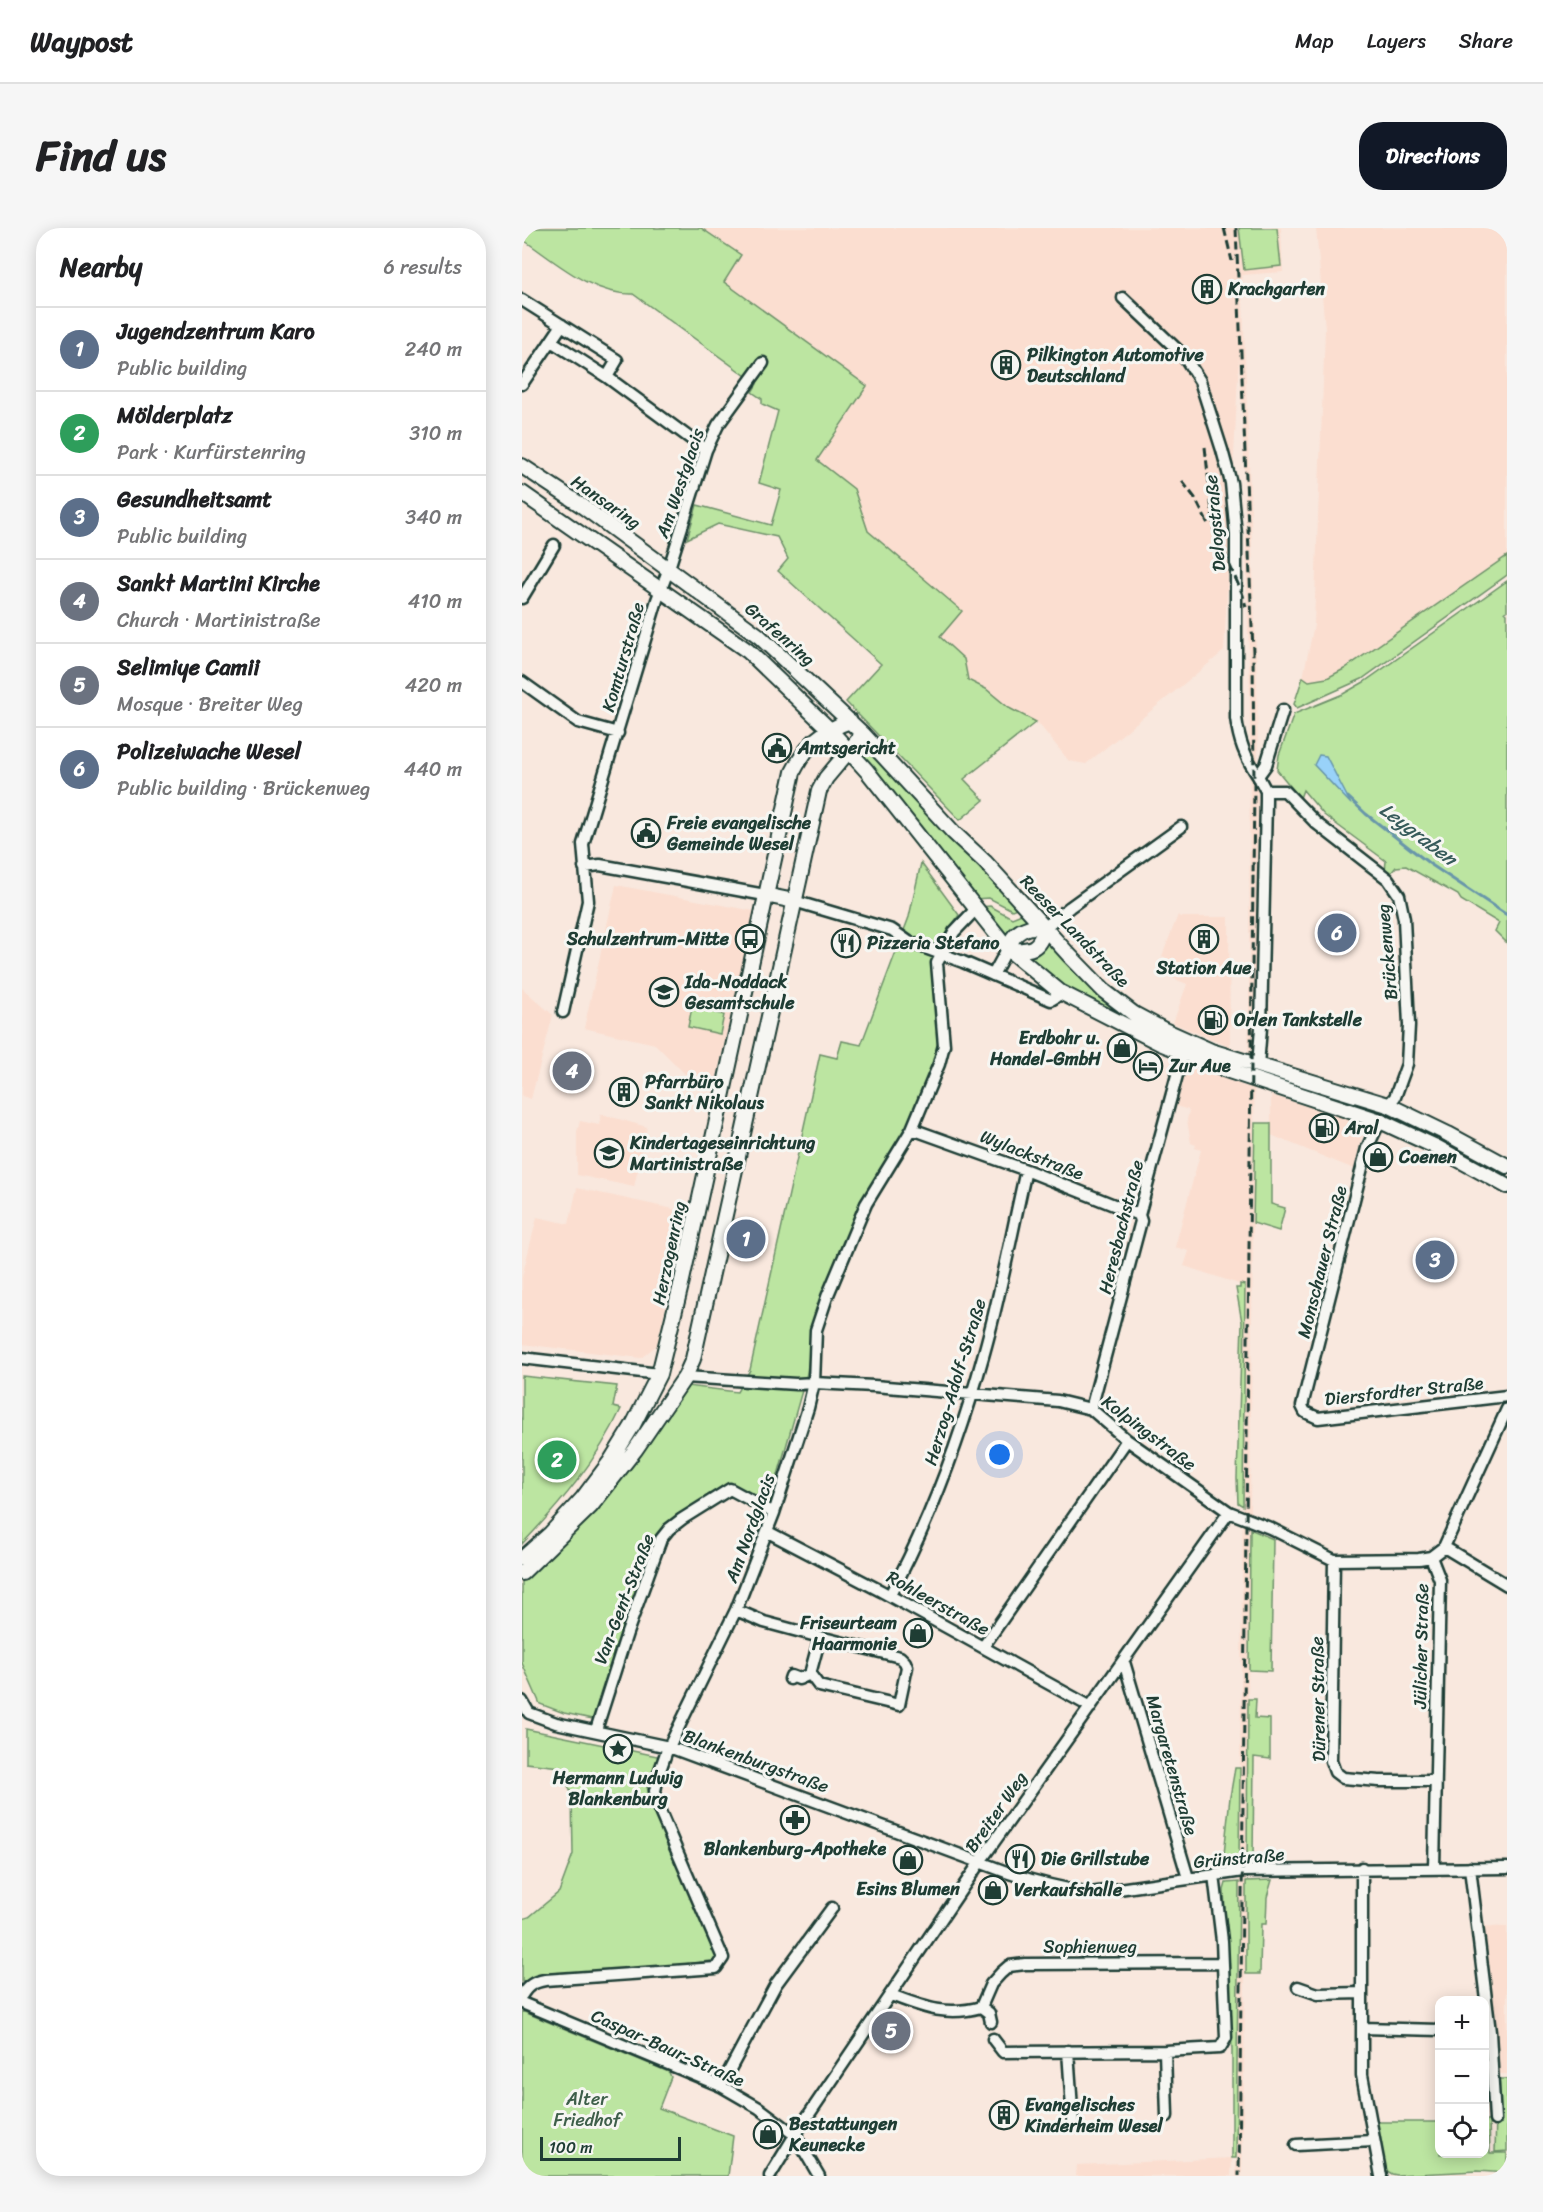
<!DOCTYPE html>
<html lang="en">
<head>
<meta charset="utf-8">
<style>
  body { margin:0; font-family:Sriracha,sans-serif; background:#f6f6f6; color:#202124 }
  .controls { position:absolute; right:18px; bottom:18px; display:grid; overflow:hidden; border-radius:12px; box-shadow:0 3px 15px #0003 }
  .controls button { width:54px; height:54px; display:grid; place-items:center; padding:0; border:0; border-bottom:2px solid #e0e0e0; background:#fff; color:#202124; font:30px sans-serif }
  .scale { position:absolute; left:18px; bottom:15px; width:141px; box-sizing:border-box; padding-left:6px; border:3px solid #1f3d34; border-top:0; font-size:16px; line-height:21px; white-space:nowrap; color:#1f3d34; -webkit-text-stroke:4px #f6f6f2; paint-order:stroke }
  .you { position:absolute; left:478px; top:1227px; width:21px; height:21px; margin:-15px; border:4px solid #fff; border-radius:50%; background:#1a73e8; box-shadow:0 0 0 9px #1a73e833 }
  .badge { display:grid; place-items:center; width:39px; height:39px; border-radius:50%; background:#111827; color:#fff; font-size:20px; font-weight:700 }
  .pin { position:absolute; translate:-50% -50%; border:3px solid #fff; box-shadow:0 2px 6px #0006 }
  .list { margin:0; padding:0; list-style:none }
  h2 { display:flex; justify-content:space-between; align-items:center; height:78px; margin:0; padding:0 24px; font-size:26px }
  h2 small { font-size:20px; font-weight:400; color:#757577 }
  .list li { display:grid; grid-template-columns:39px 1fr auto; gap:18px; align-items:center; box-sizing:border-box; height:84px; padding:0 24px; border-top:2px solid #e0e0e0 }
  .list b { display:block; font-size:22px; white-space:nowrap }
  .list p { margin:0; font-size:20px; white-space:nowrap; color:#757577 }
  .list em { font-size:20px; font-style:normal; color:#757577 }
  .icon { flex:none; width:33px; height:33px; fill:none; stroke:currentColor; stroke-width:2; stroke-linecap:round; stroke-linejoin:round }
  .map { position:relative; flex:none; width:985px; height:1948px; overflow:hidden; border-radius:24px }
  header { display:flex; align-items:center; gap:36px; box-sizing:border-box; height:84px; padding:0 30px; background:#fff; border-bottom:2px solid #e0e0e0 }
  header strong { font-size:28px }
  nav { display:flex; gap:33px; margin-inline-start:auto; font-size:21px }
  .intro { display:flex; align-items:center; justify-content:space-between; box-sizing:border-box; height:144px; padding:0 36px }
  h1 { margin:0; font-size:42px }
  .button { padding:15px 27px; border-radius:24px; background:#111827; color:#fff; font-size:21px; font-weight:700 }
  main { display:flex; gap:36px; padding:0 36px }
  aside { flex:1; background:#fff; border-radius:24px; box-shadow:0 3px 15px #0003 }
  .map>svg:first-child { display:block }
  .built { fill:#fbded0 }
  .green { fill:#bce5a1; stroke:#6e916a; stroke-width:1.5 }
  .water { fill:#99d2f9; stroke:#6896aa; stroke-width:1.5 }
  .lines { fill:none; stroke-linecap:round; stroke-linejoin:round }
  .stream { stroke:#6896aa; stroke-width:3 }
  .minor-casing { stroke:#1f3d34; stroke-width:15 }
  .major-casing { stroke:#1f3d34; stroke-width:18 }
  .minor { stroke:#f6f6f2; stroke-width:10 }
  .major { stroke:#f6f6f2; stroke-width:14 }
  .rail { stroke:#1f3d34; stroke-width:3; stroke-dasharray:9 4.5; stroke-linecap:butt }
  .labels { text-anchor:middle; dominant-baseline:central; stroke-width:6; stroke-linejoin:round; paint-order:stroke }
  .poi-label { font-size:18px; font-weight:bold; fill:#1f3d34; stroke:#f6f6f2; text-anchor:start }
  .street-label { font-size:18px; fill:#1f3d34; stroke:#f6f6f2 }
  .park-label { font-size:18px; fill:#3e5f4a; stroke:#f6f6f2 }
  .water-label { font-size:20px; font-style:italic; fill:#375b5b; stroke:#f6f6f2 }
</style>
</head>
<body>
<header>
<strong>Waypost</strong>
<nav><a>Map</a><a>Layers</a><a>Share</a></nav>
</header>
<div class="intro"><h1>Find us</h1><a class="button">Directions</a></div>
<main>
<aside>
<h2>Nearby<small>6 results</small></h2>
<ul class="list">
<li><span class="badge" style="background:#5c6f8a">1</span><div><b>Jugendzentrum Karo</b><p>Public building</p></div><em>240 m</em></li>
<li><span class="badge" style="background:#2e9e5b">2</span><div><b>Mölderplatz</b><p>Park · Kurfürstenring</p></div><em>310 m</em></li>
<li><span class="badge" style="background:#5c6f8a">3</span><div><b>Gesundheitsamt</b><p>Public building</p></div><em>340 m</em></li>
<li><span class="badge" style="background:#6b7280">4</span><div><b>Sankt Martini Kirche</b><p>Church · Martinistraße</p></div><em>410 m</em></li>
<li><span class="badge" style="background:#6b7280">5</span><div><b>Selimiye Camii</b><p>Mosque · Breiter Weg</p></div><em>420 m</em></li>
<li><span class="badge" style="background:#5c6f8a">6</span><div><b>Polizeiwache Wesel</b><p>Public building · Brückenweg</p></div><em>440 m</em></li>
</ul>
</aside>
<div class="map">
<svg width="985" height="1948" viewBox="0 0 985 1948">
  <rect width="100%" height="100%" fill="#f9e8de"/>
  <filter id="ink" filterUnits="userSpaceOnUse"><feTurbulence type="fractalNoise" baseFrequency=".0167" numOctaves="2"/><feDisplacementMap in="SourceGraphic" scale="12" xChannelSelector="R" yChannelSelector="G"/><feConvolveMatrix kernelMatrix="1 2 1 2 8 2 1 2 1" color-interpolation-filters="sRGB"/></filter>
  <g filter="url(#ink)">
    <!-- built -->
    <path class="built" d="M179,0H759L761,44L720,47L735,450L736,528L722,1849L720,1948H714L723,1058L662,1038L667,1023L653,1019L679,922L673,920L674,917L669,915L665,892L667,882L650,877L661,836L725,859L727,792L728,473L721,198L717,129L702,423L564,536L547,533L516,495L487,480L464,461L446,452L442,431L418,409L439,383L346,303L332,261L295,232L345,158L201,53L219,27Z
      M794,0H985V328L822,441L805,450L787,453L781,449L792,397L803,101Z
      M94,657L232,683L194,852L163,846L133,816L62,800Z
      M656,687L658,689H707L708,819L651,795L665,756L648,749L654,734L640,728Z
      M0,760L31,787L9,871L0,868Z
      M749,867L837,895L840,901V907L832,941L749,907Z
      M79,886L125,899L112,959L55,947V904L58,893L77,897Z
      M55,960L165,984L135,1117L119,1130L0,1116V1049L15,989L47,996Z
      M959,1698L985,1699V1846H975V1813Z
      M710,1930L709,1948H554L555,1937Z"/>
    <!-- green -->
    <path class="green" d="M0,0H179L219,27L202,54L345,158L295,232L332,261L346,303L440,383L418,409L442,431L446,452L464,461L487,480L514,494L442,551L462,572L438,592L324,474L359,436L256,343L266,331L255,309L196,296L165,311L175,277L249,297L259,262L237,255L256,183L240,176V171L230,164L235,156L111,66C69,67 33,33 0,11Z
      M717,0H755L759,38L722,42Z
      M985,328V347L840,451L775,480L772,476L781,449L787,453L805,450L822,441Z
      M985,353V383L983,384L985,386V715L973,703L977,695L939,672L936,667L884,638L874,639L868,646L863,643L864,633L802,587L781,562L778,570L755,542L757,527L772,486L821,466L842,454Z
      M346,520L461,639L497,679L490,682L467,670L452,671L338,526Z
      M399,635L437,687L414,720L410,732L416,797L415,822L410,845L387,899L340,974L290,1102L285,1145L248,1275L208,1257L144,1301L75,1492L42,1485L18,1476L0,1435V1353L76,1278L165,1158L215,1164L228,1142L298,826L315,830L320,813L339,817L387,689Z
      M468,678L490,690L502,685L508,692L483,710L457,679Z
      M528,713L618,795L616,798L541,759L503,728L520,720Z
      M170,779L202,787L198,806L166,799Z
      M733,895H749V976L763,980L757,1003L731,995Z
      M718,1056L723,1057L721,1278L716,1275L715,1250L720,1094L714,1060H718Z
      M0,1148L95,1158L91,1179L99,1181C75,1233 39,1275 0,1316Z
      M728,1301L751,1311L749,1443L727,1442Z
      M726,1471H734L733,1490L748,1491V1531L732,1529L731,1632L725,1633Z
      M4,1501L140,1529L124,1556L138,1599L197,1732L0,1754V1691L7,1689L37,1664L51,1626L50,1567L38,1539L4,1535Z
      M713,1540H718L717,1634L701,1636L708,1569Z
      M750,1652L745,1669L744,1696H739L738,1746H724V1653Z
      M717,1654L714,1930H710V1822L702,1662L704,1655Z
      M0,1783L147,1844L149,1849L137,1880L211,1908L206,1948H0Z
      M975,1851H985V1923L973,1924Z
      M963,1893H967L968,1925H985V1945L955,1943L875,1947L870,1946L862,1941L853,1894H917L918,1926H963Z"/>
    <!-- water -->
    <path class="water" d="M797,527L804,528L829,576L792,537Z"/>
    <g class="lines">
      <!-- stream -->
      <path class="stream" d="M826,569L844,586L908,636L985,687"/>
      <!-- minor casing -->
      <g class="minor-casing">
        <path id="minor" d="M601,70L662,128L678,153L700,222L709,255L714,307V490C717,513 723,529 736,548
          M0,72L95,132L85,149
          M29,113L85,149L184,222
          M0,156L40,97
          M0,370L32,317
          M0,454L56,494L96,505
          M744,563H763L794,595L866,651L877,667L882,691L887,797L885,836L873,869L866,877
          M62,639L78,637L243,667
          M272,673L370,702L387,714L441,734L529,772L534,769
          M522,700L548,679L659,599
          M471,747L483,725L487,722
          M41,784L66,673L61,616L135,372L147,340L184,222L196,197L241,135
          M736,837L739,800L744,573V563L736,548L744,537L761,482
          M858,893L845,920L780,1178L783,1184L796,1190L985,1168
          M390,901L504,942L617,987
          M0,1130L137,1146
          M163,1149L274,1156L292,1155L352,1158L536,1173L569,1181L605,1212L707,1284L748,1300L812,1332L897,1331L909,1329
          M569,1181L619,993L617,987L661,825
          M246,1304L359,1363L569,1479
          M922,1319L985,1357
          M812,1332L809,1533L813,1544L821,1550L857,1553H913
          M368,1367C409,1291 439,1209 462,1125C479,1065 490,1003 504,942
          M214,1382L242,1394L298,1409L288,1446L297,1458L377,1477L385,1439L383,1434L378,1429L298,1409
          M461,1419L605,1212
          M602,1434L666,1650
          M268,1451L269,1448L277,1451L288,1446
          M0,1473L7,1485L34,1495L147,1519L487,1645C514,1654 541,1661 569,1665L721,1643L985,1640
          M74,1502L105,1405L139,1311L147,1301L160,1291L208,1261L252,1285
          M840,1640V1847L859,1948
          M912,1640L918,1352L909,1329L922,1319L985,1181
          M948,1640L968,1804L973,1892
          M776,1759L796,1766L840,1765
          M0,1767C6,1757 12,1754 23,1752L194,1740L201,1730L136,1579L133,1563L136,1548L144,1525L214,1382L252,1285L286,1180L292,1155L294,1102L305,1069L344,976L390,901L417,836L422,817L415,735L432,704L453,682
          M369,1767C401,1779 424,1789 459,1779L467,1785L469,1794
          M0,1775L199,1858L237,1880L273,1907L297,1948
          M459,1779L469,1756L479,1745L487,1738L503,1736L701,1735
          M840,1800L918,1802
          M471,1811L481,1824L643,1823L698,1820L704,1810L700,1713L692,1647
          M546,1823L551,1895
          M643,1823L645,1888
          M199,1858L254,1756L310,1680
          M774,1917L851,1913
          M248,1948L273,1907L462,1628L707,1284"/>
      </g>
      <!-- major casing -->
      <g class="major-casing">
        <path id="major" d="M0,238L59,277L237,408L341,506L432,605L463,634L547,727L582,763L612,786L642,802L689,823L866,877L926,906L985,938
          M0,265L226,423L307,501L345,543L487,722L538,764L638,815L704,842L858,893L912,918L985,958
          M243,667L272,673
          M508,699L522,700C518,722 508,723 487,722C489,709 495,703 508,699Z
          M0,1331L28,1306L61,1270L88,1234L111,1197L137,1146L159,1057L271,544C286,515 298,504 328,493
          M0,1345L69,1278L113,1222L163,1149L171,1131L297,563L304,550L341,506"/>
      </g>
      <!-- minor -->
      <use href="#minor" class="minor"/>
      <!-- major -->
      <use href="#major" class="major"/>
      <!-- rail -->
      <path class="rail" d="M702,0L710,33
        M714,0L731,424L732,559L717,1948
        M683,219L692,302L721,367L724,379
        M660,253L673,270L687,298"/>
    </g>
  </g>
  <!-- icons -->
  <defs>
    <g id="building-ring" transform="scale(1.5)"><circle r="9.5" fill="#f6f6f2" stroke="#1f3d34" stroke-width="1.5"/><path d="M-4-6H4V6H1V3H-1V6H-4ZM-2.5-4.3h1.7v1.8h-1.7ZM.8-4.3h1.7v1.8H.8ZM-2.5-1h1.7V.8h-1.7ZM.8-1h1.7V.8H.8Z" fill="#1f3d34"/></g>
    <g id="civic-ring" transform="scale(1.5)"><circle r="9.5" fill="#f6f6f2" stroke="#1f3d34" stroke-width="1.5"/><path d="M-.6-6.5H3V-4.5H.6V-3L4-1V1h2V6H-6V1h2V-1L-.6-3ZM-1.2 2.5V6h2.4V2.5Z" fill="#1f3d34"/></g>
    <g id="bus-ring" transform="scale(1.5)"><circle r="9.5" fill="#f6f6f2" stroke="#1f3d34" stroke-width="1.5"/><path d="M-5-6H5V4H4V6H2V4H-2V6H-4V4H-5ZM-3.5-4V0h7V-4ZM-3.5 1.2v1.5H-2V1.2ZM2 1.2v1.5H3.5V1.2Z" fill="#1f3d34"/></g>
    <g id="restaurant-ring" transform="scale(1.5)"><circle r="9.5" fill="#f6f6f2" stroke="#1f3d34" stroke-width="1.5"/><path d="M-5-6h1v4h1v-4h1v4h1v-4h1v5L-1.5 .5V6h-2V.5L-5-1ZM5-6V6H3V1.5H1.5Q1.5-4 5-6Z" fill="#1f3d34"/></g>
    <g id="school-ring" transform="scale(1.5)"><circle r="9.5" fill="#f6f6f2" stroke="#1f3d34" stroke-width="1.5"/><path d="M0-5L7-2L0 1L-7-2ZM-4 1L0 2.5L4 1V4Q0 6-4 4Z" fill="#1f3d34"/></g>
    <g id="fuel-ring" transform="scale(1.5)"><circle r="9.5" fill="#f6f6f2" stroke="#1f3d34" stroke-width="1.5"/><path d="M-5.5-6h7V0h2V4h1.3V-2.5L3-4.5l.8-.8L6-3V5H2.5V1h-1V6h-7ZM-4.2-4.7v3.2H.2V-4.7Z" fill="#1f3d34"/></g>
    <g id="shop-ring" transform="scale(1.5)"><circle r="9.5" fill="#f6f6f2" stroke="#1f3d34" stroke-width="1.5"/><path d="M-5-2.5h2.3a2.7 3.5 0 0 1 5.4 0H5L5.5 6h-11ZM-1.5-2.5h3a1.5 2.3 0 0 0-3 0Z" fill="#1f3d34"/></g>
    <g id="hotel-ring" transform="scale(1.5)"><circle r="9.5" fill="#f6f6f2" stroke="#1f3d34" stroke-width="1.5"/><path d="M-6-4.5h1.5V1H6V5H4.5V3h-9V5H-6ZM-4 0a1.8 1.8 0 1 1 3.6 0ZM.5 0V-2.5h3Q6-2.5 6 0Z" fill="#1f3d34"/></g>
    <g id="sight-ring" transform="scale(1.5)"><circle r="9.5" fill="#f6f6f2" stroke="#1f3d34" stroke-width="1.5"/><path d="M0-6L1.8-2.2L6-1.7L2.9 1.2L3.7 5.4L0 3.3L-3.7 5.4L-2.9 1.2L-6-1.7L-1.8-2.2Z" fill="#1f3d34"/></g>
    <g id="pharmacy-ring" transform="scale(1.5)"><circle r="9.5" fill="#f6f6f2" stroke="#1f3d34" stroke-width="1.5"/><path d="M-2-6h4v4h4v4h-4v4h-4v-4h-4v-4h4Z" fill="#1f3d34"/></g>
  </defs>
  <g fill-rule="evenodd">
    <use href="#building-ring" x="685" y="61"/>
    <use href="#building-ring" x="484" y="137"/>
    <use href="#civic-ring" x="255" y="520"/>
    <use href="#civic-ring" x="124" y="605"/>
    <use href="#bus-ring" x="228" y="711"/>
    <use href="#building-ring" x="682" y="711"/>
    <use href="#restaurant-ring" x="324" y="715"/>
    <use href="#school-ring" x="142" y="764"/>
    <use href="#fuel-ring" x="691" y="792"/>
    <use href="#shop-ring" x="600" y="820"/>
    <use href="#hotel-ring" x="626" y="838"/>
    <use href="#building-ring" x="102" y="864"/>
    <use href="#fuel-ring" x="802" y="900"/>
    <use href="#school-ring" x="87" y="925"/>
    <use href="#shop-ring" x="856" y="929"/>
    <use href="#shop-ring" x="396" y="1405"/>
    <use href="#sight-ring" x="96" y="1521"/>
    <use href="#pharmacy-ring" x="273" y="1592"/>
    <use href="#restaurant-ring" x="498" y="1631"/>
    <use href="#shop-ring" x="386" y="1632"/>
    <use href="#shop-ring" x="471" y="1662"/>
    <use href="#building-ring" x="482" y="1887"/>
    <use href="#shop-ring" x="246" y="1906"/>
  </g>
  <g class="labels">
    <!-- poi labels -->
    <g class="poi-label">
      <text x="706" y="61">Krachgarten</text>
      <text x="505" y="127">Pilkington Automotive<tspan x="505" dy="21">Deutschland</tspan></text>
      <text x="276" y="520">Amtsgericht</text>
      <text x="145" y="595">Freie evangelische<tspan x="145" dy="21">Gemeinde Wesel</tspan></text>
      <text x="207" y="711" text-anchor="end">Schulzentrum-Mitte</text>
      <text x="345" y="715">Pizzeria Stefano</text>
      <text x="682" y="740" text-anchor="middle">Station Aue</text>
      <text x="163" y="754">Ida-Noddack<tspan x="163" dy="21">Gesamtschule</tspan></text>
      <text x="712" y="792">Orlen Tankstelle</text>
      <text x="579" y="810" text-anchor="end">Erdbohr u.<tspan x="579" dy="21">Handel-GmbH</tspan></text>
      <text x="647" y="838">Zur Aue</text>
      <text x="123" y="854">Pfarrbüro<tspan x="123" dy="21">Sankt Nikolaus</tspan></text>
      <text x="823" y="900">Aral</text>
      <text x="108" y="915">Kindertageseinrichtung<tspan x="108" dy="21">Martinistraße</tspan></text>
      <text x="877" y="929">Coenen</text>
      <text x="375" y="1395" text-anchor="end">Friseurteam<tspan x="375" dy="21">Haarmonie</tspan></text>
      <text x="96" y="1550" text-anchor="middle">Hermann Ludwig<tspan x="96" dy="21">Blankenburg</tspan></text>
      <text x="273" y="1621" text-anchor="middle">Blankenburg-Apotheke</text>
      <text x="519" y="1631">Die Grillstube</text>
      <text x="386" y="1661" text-anchor="middle">Esins Blumen</text>
      <text x="492" y="1662">Verkaufshalle</text>
      <text x="503" y="1877">Evangelisches<tspan x="503" dy="21">Kinderheim Wesel</tspan></text>
      <text x="267" y="1896">Bestattungen<tspan x="267" dy="21">Keunecke</tspan></text>
    </g>
    <!-- street labels -->
    <g class="street-label">
      <text transform="translate(158 255) rotate(-71)">Am Westglacis</text>
      <text transform="translate(84 274) rotate(35)">Hansaring</text>
      <text transform="translate(693 295) rotate(-95)">Delogstraße</text>
      <text transform="translate(258 406) rotate(41)">Grafenring</text>
      <text transform="translate(101 429) rotate(-74)">Komturstraße</text>
      <text transform="translate(553 703) rotate(46)">Reeser Landstraße</text>
      <text transform="translate(865 724) rotate(-95)">Brückenweg</text>
      <text transform="translate(510 927) rotate(21)">Wylackstraße</text>
      <text transform="translate(599 999) rotate(-76)">Heresbachstraße</text>
      <text transform="translate(147 1025) rotate(-78)">Herzogenring</text>
      <text transform="translate(800 1034) rotate(-76)">Monschauer Straße</text>
      <text transform="translate(433 1154) rotate(-73)">Herzog-Adolf-Straße</text>
      <text transform="translate(882 1163) rotate(-6)">Diersfordter Straße</text>
      <text transform="translate(627 1205) rotate(37)">Kolpingstraße</text>
      <text transform="translate(228 1300) rotate(-70)">Am Nordglacis</text>
      <text transform="translate(102 1371) rotate(-69)">Van-Gent-Straße</text>
      <text transform="translate(416 1375) rotate(29)">Rohleerstraße</text>
      <text transform="translate(899 1418) rotate(-89)">Jülicher Straße</text>
      <text transform="translate(796 1471) rotate(-91)">Dürener Straße</text>
      <text transform="translate(234 1533) rotate(20)">Blankenburgstraße</text>
      <text transform="translate(650 1537) rotate(74)">Margaretenstraße</text>
      <text transform="translate(474 1584) rotate(-55)">Breiter Weg</text>
      <text transform="translate(717 1630) rotate(-5)">Grünstraße</text>
      <text x="568" y="1719">Sophienweg</text>
      <text transform="translate(146 1820) rotate(24)">Caspar-Baur-Straße</text>
    </g>
    <!-- park labels -->
    <g class="park-label">
      <text x="65" y="1871">Alter<tspan x="65" dy="21">Friedhof</tspan></text>
    </g>
    <!-- water labels -->
    <g class="water-label">
      <text transform="translate(896 606) rotate(37)">Leygraben</text>
    </g>
  </g>
</svg>
<div class="controls">
<button>+</button>
<button>−</button>
<button><svg class="icon" aria-label="locate" viewBox="0 0 24 24"><circle cx="12" cy="12" r="6"/><path d="M12 2v4M12 18v4M2 12h4M18 12h4"/></svg></button>
</div>
<div class="scale">100 m</div>
<div class="you"></div>
<div class="pin badge" style="left:224px;top:1011px;background:#5c6f8a">1</div>
<div class="pin badge" style="left:35px;top:1232px;background:#2e9e5b">2</div>
<div class="pin badge" style="left:913px;top:1032px;background:#5c6f8a">3</div>
<div class="pin badge" style="left:50px;top:843px;background:#6b7280">4</div>
<div class="pin badge" style="left:369px;top:1803px;background:#6b7280">5</div>
<div class="pin badge" style="left:815px;top:705px;background:#5c6f8a">6</div>
</div>
</main>
</body>
</html>
